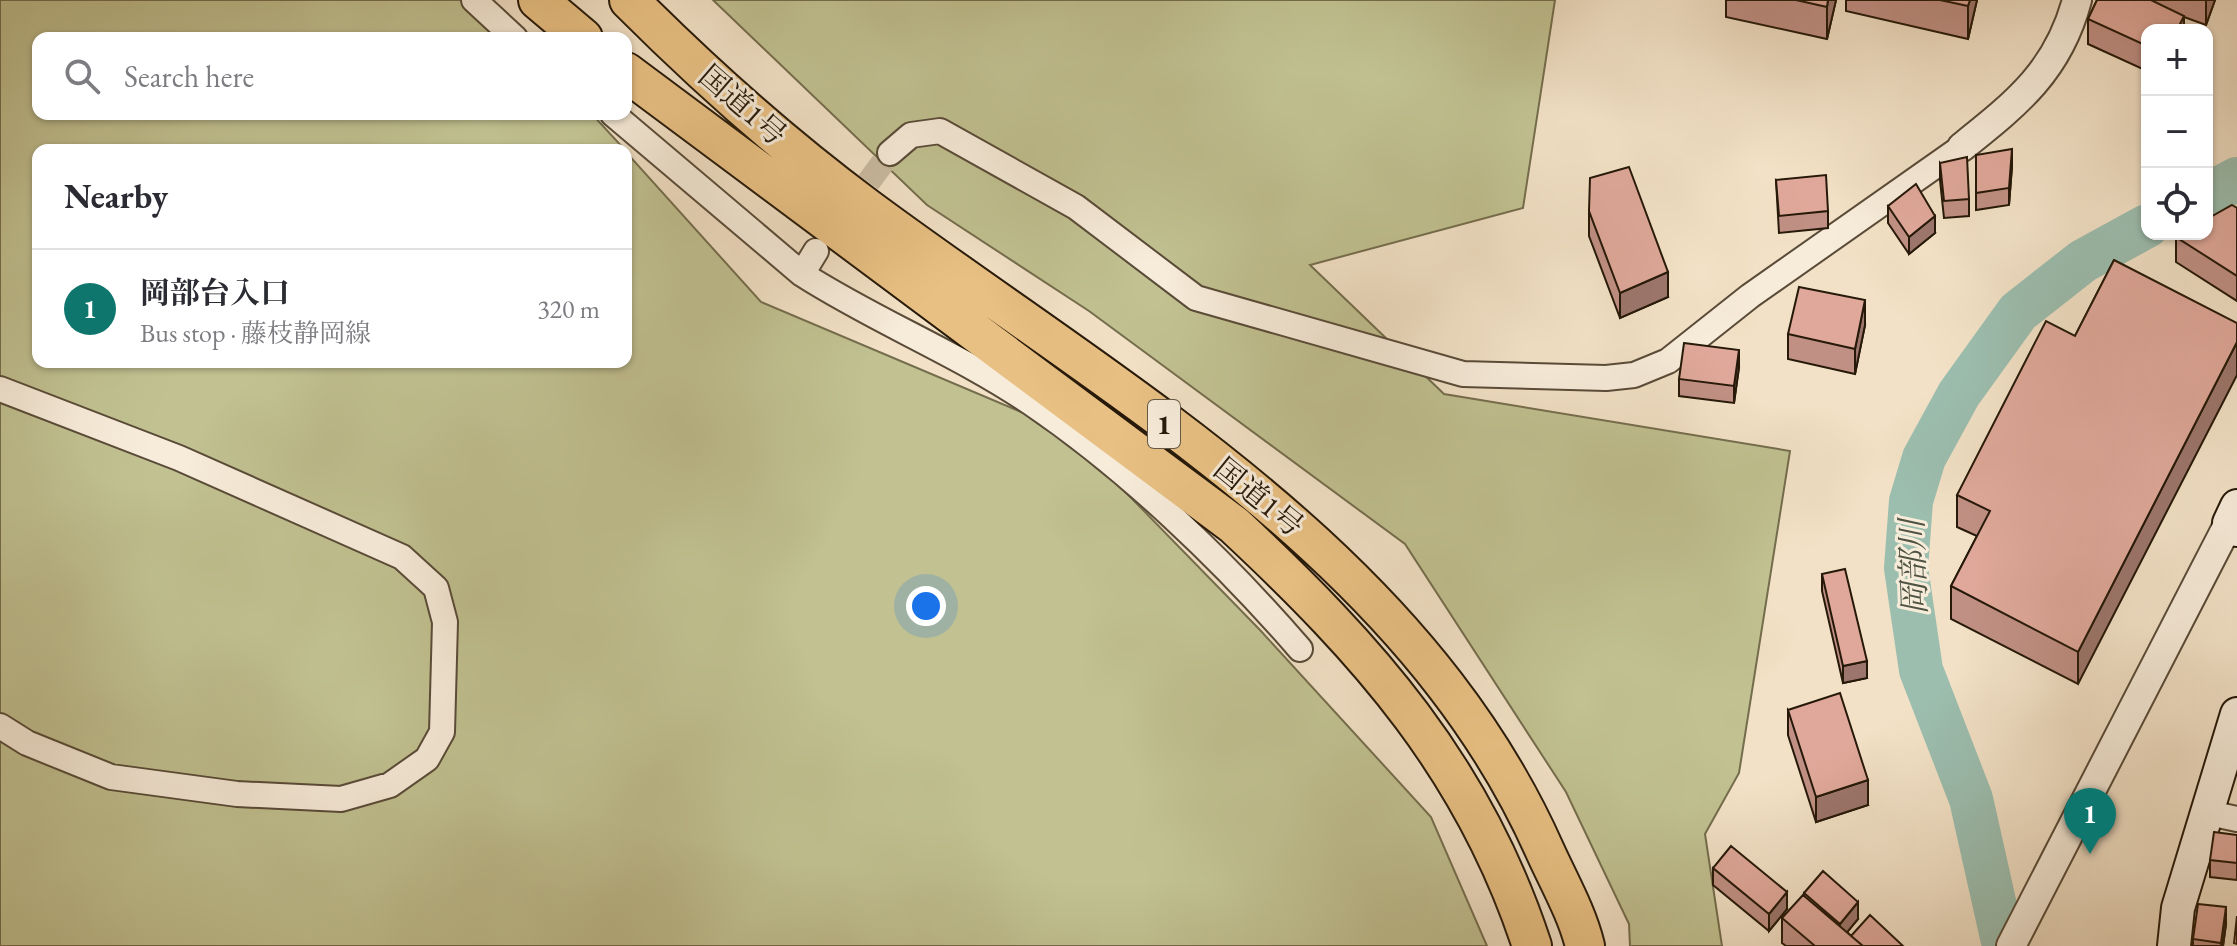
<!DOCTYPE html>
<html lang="en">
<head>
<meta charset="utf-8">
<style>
  body { margin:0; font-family:"EB Garamond","Noto Serif JP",serif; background:#f2f2f3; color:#2b2b33 }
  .controls { position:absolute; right:24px; top:24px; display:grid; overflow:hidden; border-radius:16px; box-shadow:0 2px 6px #0004 }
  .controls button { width:72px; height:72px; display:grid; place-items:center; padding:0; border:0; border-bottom:2px solid #e1e1e2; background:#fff; color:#2b2b33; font:40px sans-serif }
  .you { position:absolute; left:926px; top:606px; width:28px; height:28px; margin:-20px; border:6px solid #fff; border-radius:50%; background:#1a73e8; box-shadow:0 0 0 12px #1a73e833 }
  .badge { display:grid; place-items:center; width:52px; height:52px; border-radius:50%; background:#0f766e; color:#fff; font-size:26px; font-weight:700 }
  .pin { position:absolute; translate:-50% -66px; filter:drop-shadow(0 2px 4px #0008) }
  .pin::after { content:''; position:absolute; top:42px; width:28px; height:24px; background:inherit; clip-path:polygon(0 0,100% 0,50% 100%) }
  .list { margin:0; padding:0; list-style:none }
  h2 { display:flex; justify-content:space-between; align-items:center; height:104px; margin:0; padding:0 32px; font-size:34px }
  h2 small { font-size:26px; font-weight:400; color:#7c7c81 }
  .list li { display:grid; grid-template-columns:52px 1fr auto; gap:24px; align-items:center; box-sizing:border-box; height:120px; padding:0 32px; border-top:2px solid #e1e1e2 }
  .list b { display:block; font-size:30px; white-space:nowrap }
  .list p { margin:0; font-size:26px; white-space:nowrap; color:#7c7c81 }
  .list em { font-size:26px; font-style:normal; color:#7c7c81 }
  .icon { flex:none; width:44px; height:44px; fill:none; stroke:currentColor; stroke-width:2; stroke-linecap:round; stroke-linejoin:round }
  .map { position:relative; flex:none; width:2237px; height:946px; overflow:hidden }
  .search { position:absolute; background:#fff; box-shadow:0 2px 6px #0004; left:32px; top:32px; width:600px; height:88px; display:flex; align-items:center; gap:20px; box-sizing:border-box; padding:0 28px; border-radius:16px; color:#7c7c81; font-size:30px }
  .panel { position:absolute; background:#fff; box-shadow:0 2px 6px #0004; left:32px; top:144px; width:600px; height:224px; border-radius:16px }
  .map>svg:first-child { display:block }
  .green { fill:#c1c191; stroke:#746d4d; stroke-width:2 }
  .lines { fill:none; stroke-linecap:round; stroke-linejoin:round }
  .river { stroke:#9cbeaf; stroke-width:44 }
  .minor-tunnel { stroke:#c9b9a0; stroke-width:24; stroke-dasharray:24 12; stroke-linecap:butt }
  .minor-casing { stroke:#594b38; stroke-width:28 }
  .tertiary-casing { stroke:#594b38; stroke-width:32 }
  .secondary-casing { stroke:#261909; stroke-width:36 }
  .trunk-casing { stroke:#261909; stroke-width:42 }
  .minor { stroke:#f7ecda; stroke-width:24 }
  .tertiary { stroke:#f7ecda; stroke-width:28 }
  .secondary { stroke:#f7ecda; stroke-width:32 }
  .trunk { stroke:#e9c083; stroke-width:38 }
  .wall { fill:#c09084; stroke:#261909; stroke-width:2 }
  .shaded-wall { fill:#9c766c; stroke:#261909; stroke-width:2 }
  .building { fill:#dfa89a; stroke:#261909; stroke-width:2 }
  .labels { text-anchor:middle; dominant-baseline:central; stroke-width:6; stroke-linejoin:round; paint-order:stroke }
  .shield { fill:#f7ecda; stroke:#655848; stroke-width:2 }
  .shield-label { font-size:28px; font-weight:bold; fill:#261909 }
  .street-label { font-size:30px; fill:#261909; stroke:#f7ecda }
  .water-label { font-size:32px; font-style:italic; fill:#4f5343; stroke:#f7ecda }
</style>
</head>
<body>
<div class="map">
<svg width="2237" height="946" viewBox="0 0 2237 946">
  <rect width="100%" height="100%" fill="#f2e1c6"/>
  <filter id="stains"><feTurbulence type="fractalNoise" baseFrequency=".0025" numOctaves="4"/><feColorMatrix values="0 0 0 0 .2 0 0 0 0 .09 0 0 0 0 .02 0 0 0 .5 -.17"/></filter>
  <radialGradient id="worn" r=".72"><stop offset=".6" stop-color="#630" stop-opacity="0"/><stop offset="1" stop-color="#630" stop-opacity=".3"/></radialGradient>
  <!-- green -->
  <path class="green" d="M0,0H490L524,38H38V114H592L625,150H38V362H626V152L761,302L1066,431L1260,630L1431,817L1487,946H0Z
    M713,0H1555L1523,208L1310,265L1444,394L1790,451L1739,773L1705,834L1722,946H1630L1629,924L1566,792L1405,544L1089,311L927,205Z"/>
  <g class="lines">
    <!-- river -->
    <path class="river" d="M2207,195L2237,179
      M2004,946L1971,799L1921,670L1906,568L1911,501L1924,458L1959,394L2018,312L2083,261L2147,226"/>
    <!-- minor-tunnel -->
    <path class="minor-tunnel" d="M847,211L890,153"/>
    <!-- minor casing -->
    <g class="minor-casing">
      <path id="minor" d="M474,0L515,38
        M613,114L802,274C875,321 957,353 1031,403C1128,469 1223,560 1300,649
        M890,153L911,135L940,131L1076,207L1196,298L1463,374L1606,378L1634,375L1668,361L1750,296L1962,147
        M802,274L816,251
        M0,389L179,458L402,557L436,588L445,622L442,732L427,759L390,785L341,799L237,794L111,777L27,743L0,726
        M2209,813L2237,819"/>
    </g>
    <!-- tertiary casing -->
    <g class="tertiary-casing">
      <path id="tertiary" d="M1962,147C2017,103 2058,71 2077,0
        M2011,946L2229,523"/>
    </g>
    <!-- secondary casing -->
    <g class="secondary-casing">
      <path id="secondary" d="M2237,506L2229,523L2237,530
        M2174,946L2178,908L2237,714"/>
    </g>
    <!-- trunk casing -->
    <g class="trunk-casing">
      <path id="trunk" d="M538,0L583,38
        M629,0C703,74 782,145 867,208C1115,392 1414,556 1545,851C1559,882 1577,913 1585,946
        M626,72L1234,525C1368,650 1474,768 1532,946"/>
    </g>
    <!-- minor -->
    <use href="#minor" class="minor"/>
    <!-- tertiary -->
    <use href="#tertiary" class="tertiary"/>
    <!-- secondary -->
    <use href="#secondary" class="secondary"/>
    <!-- trunk -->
    <use href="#trunk" class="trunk"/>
  </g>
  <!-- wall -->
  <path class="wall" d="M1726,0H1836L1827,39L1726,17Z
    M1846,0H1977L1968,39L1846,11Z
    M2097,0H2215L2206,25L2184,17V30H2147V71L2088,44V19Z
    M1976,155L2012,166L2009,205L1976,210Z
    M1940,163L1969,199V216L1944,218L1940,180Z
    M1776,180L1828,211V228L1779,233Z
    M1888,206L1935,233L1909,254L1888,223Z
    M2237,208V301L2176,262V237Z
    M1589,211L1668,297L1620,318L1589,236Z
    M2114,260L2078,684L1951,619V586L1977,536L1957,527V495L2075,336Z
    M1865,325L1855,374L1788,359V334Z
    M1739,367L1734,403L1679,396V379Z
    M1822,574L1867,678L1843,683L1822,591Z
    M1788,710L1868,805L1816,822L1788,735Z
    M2237,835V880L2210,877V860Z
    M1713,868L1787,909L1769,931L1713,885Z
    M1804,893L1858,919L1847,932L1851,936L1903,946H1786L1782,943V918L1804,896Z
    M2226,924L2223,946H2193V939Z"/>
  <!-- shaded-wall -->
  <path class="shaded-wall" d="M1828,0H1836L1827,39V7Z
    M1970,0H1977L1968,39V6Z
    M2206,0H2215L2206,25Z
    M2184,16V30H2177Z
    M2012,149V166L2009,205V188Z
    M1935,216V233L1909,254V237Z
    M1668,272V297L1620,318V293Z
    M1865,300V325L1855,374V349Z
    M2237,342V375L2078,684V652Z
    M1739,350V367L1734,403V386Z
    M1867,661V678L1843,683V666Z
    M1868,780V805L1816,822V797Z
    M1787,892V909L1769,931V914Z
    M1858,902V919L1840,941V924Z
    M2226,907V924L2223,946H2221Z"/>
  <!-- building -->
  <path class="building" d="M1796,0H1828L1827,7Z
    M1940,0H1970L1968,6Z
    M2097,0H2151L2184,16L2177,30H2147V46L2088,19Z
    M2012,149L2009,188L1976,193V155Z
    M1967,157L1969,199L1944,201L1940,163Z
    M1629,167L1668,272L1620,293L1589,211L1590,178Z
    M1826,175L1828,211L1779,216L1776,180Z
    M1916,184L1935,216L1909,237L1888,206Z
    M2232,205L2237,208V276L2176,237L2181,234H2207V219Z
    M2114,260L2237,323V342L2078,652L1951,586L1990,511L1957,495L2046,321L2075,336Z
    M1799,287L1865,300L1855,349L1788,334Z
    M1684,343L1739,350L1734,386L1679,379Z
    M1845,569L1867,661L1843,666L1822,574Z
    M1840,693L1868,780L1816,797L1788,710Z
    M2214,832L2237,835V863L2210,860Z
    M1731,846L1787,892L1769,914L1713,868Z
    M1823,871L1858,902L1840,924L1804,893Z
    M1803,895L1863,946H1815L1782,918Z
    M2198,904L2226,907L2221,943L2193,939Z
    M1870,915L1903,946H1863L1851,936Z
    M2237,916V944L2234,943Z"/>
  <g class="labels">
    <!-- shield labels -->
    <rect class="shield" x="1148" y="400" width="32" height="48" rx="6"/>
    <g class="shield-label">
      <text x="1164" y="424">1</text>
    </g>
    <!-- street labels -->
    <g class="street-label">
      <text transform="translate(743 105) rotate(41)">国道1号</text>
      <text transform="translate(1259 497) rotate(39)">国道1号</text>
    </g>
    <!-- water labels -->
    <g class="water-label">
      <text transform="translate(1913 567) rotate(-92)">岡部川</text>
    </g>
  </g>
  <rect width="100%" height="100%" filter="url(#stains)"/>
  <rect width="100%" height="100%" fill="url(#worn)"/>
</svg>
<div class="controls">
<button>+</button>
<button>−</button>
<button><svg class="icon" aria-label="locate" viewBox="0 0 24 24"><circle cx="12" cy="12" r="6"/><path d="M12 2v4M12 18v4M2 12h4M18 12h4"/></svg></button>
</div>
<div class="you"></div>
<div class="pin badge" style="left:2090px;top:854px">1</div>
<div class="search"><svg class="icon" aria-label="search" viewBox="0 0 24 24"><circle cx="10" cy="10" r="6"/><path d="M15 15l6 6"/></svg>Search here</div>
<section class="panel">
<h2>Nearby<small></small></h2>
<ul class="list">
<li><span class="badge">1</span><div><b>岡部台入口</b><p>Bus stop · 藤枝静岡線</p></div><em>320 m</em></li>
</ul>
</section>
</div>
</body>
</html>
